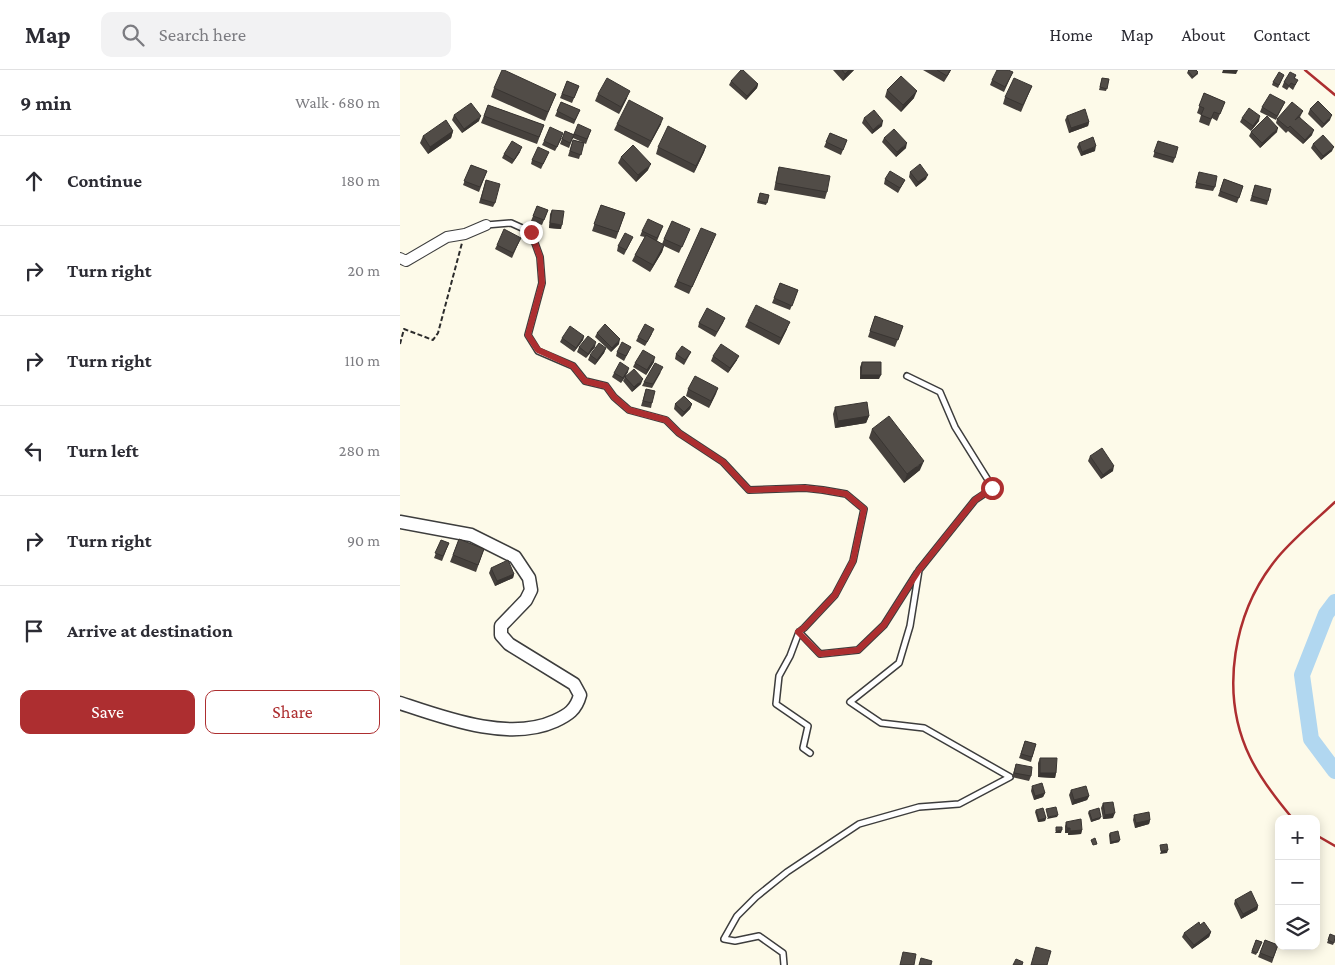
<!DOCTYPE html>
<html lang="en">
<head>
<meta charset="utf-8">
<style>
  body { margin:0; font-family:"Crimson Pro",serif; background:#f2f2f3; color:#2b2b33 }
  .controls { position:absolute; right:15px; bottom:15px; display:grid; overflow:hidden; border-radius:10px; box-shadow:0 2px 12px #0003 }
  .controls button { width:45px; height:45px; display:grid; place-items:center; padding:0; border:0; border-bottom:1px solid #e1e1e2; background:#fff; color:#2b2b33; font:25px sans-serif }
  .stop { position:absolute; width:15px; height:15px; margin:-11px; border:4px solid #ad2e30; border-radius:50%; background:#fff }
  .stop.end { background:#ad2e30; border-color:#fff; box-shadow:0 1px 5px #0008 }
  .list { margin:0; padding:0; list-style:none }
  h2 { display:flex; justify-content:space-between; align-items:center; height:65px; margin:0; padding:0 20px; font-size:21px }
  h2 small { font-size:16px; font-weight:400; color:#7c7c81 }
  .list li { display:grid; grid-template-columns:32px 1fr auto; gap:15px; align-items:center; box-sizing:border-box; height:90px; padding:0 20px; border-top:1px solid #e1e1e2 }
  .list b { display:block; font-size:19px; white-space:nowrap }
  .list em { font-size:16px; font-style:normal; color:#7c7c81 }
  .actions { display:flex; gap:10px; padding:15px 20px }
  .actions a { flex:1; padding:11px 0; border:1px solid #ad2e30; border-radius:10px; text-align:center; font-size:18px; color:#ad2e30 }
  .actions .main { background:#ad2e30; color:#fff }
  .icon { flex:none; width:28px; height:28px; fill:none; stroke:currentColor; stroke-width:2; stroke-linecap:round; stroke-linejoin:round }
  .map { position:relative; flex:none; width:935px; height:895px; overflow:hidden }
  header { display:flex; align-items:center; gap:30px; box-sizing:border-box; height:70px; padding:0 25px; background:#fff; border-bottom:1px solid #e1e1e2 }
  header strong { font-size:24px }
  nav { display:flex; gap:28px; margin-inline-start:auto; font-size:18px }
  .search { width:350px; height:45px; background:#f2f2f3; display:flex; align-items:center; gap:12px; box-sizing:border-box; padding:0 18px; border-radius:10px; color:#7c7c81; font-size:19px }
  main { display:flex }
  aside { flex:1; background:#fff }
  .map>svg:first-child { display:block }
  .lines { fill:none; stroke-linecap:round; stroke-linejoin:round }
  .river { stroke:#b1d7f0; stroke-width:16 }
  .service-casing { stroke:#3d3d3d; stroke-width:8 }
  .minor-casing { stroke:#3d3d3d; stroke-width:12 }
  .tertiary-casing { stroke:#3d3d3d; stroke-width:15 }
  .path { stroke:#2c2c2c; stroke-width:2; stroke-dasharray:5 2.5; stroke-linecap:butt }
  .service { stroke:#fff; stroke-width:5 }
  .minor { stroke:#fff; stroke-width:10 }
  .tertiary { stroke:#fff; stroke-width:12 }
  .rail { stroke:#ad2e30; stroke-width:2.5 }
  .wall { fill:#46413d }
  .shaded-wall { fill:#393532 }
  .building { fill:#514c47; stroke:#393532 }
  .route { stroke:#ad2e30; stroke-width:6 }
</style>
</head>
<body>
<header>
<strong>Map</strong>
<div class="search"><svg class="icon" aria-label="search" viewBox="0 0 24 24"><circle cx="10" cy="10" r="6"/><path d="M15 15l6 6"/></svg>Search here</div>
<nav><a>Home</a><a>Map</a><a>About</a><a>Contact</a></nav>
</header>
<main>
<aside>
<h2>9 min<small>Walk · 680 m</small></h2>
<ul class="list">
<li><svg class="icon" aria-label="ahead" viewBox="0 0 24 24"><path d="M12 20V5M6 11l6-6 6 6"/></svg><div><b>Continue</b></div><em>180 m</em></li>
<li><svg class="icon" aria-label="right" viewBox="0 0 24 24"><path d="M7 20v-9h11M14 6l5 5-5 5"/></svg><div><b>Turn right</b></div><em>20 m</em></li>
<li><svg class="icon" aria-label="right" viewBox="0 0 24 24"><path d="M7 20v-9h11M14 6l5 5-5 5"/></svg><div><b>Turn right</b></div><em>110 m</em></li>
<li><svg class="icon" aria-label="left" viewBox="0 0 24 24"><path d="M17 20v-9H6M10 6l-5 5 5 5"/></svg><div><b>Turn left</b></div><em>280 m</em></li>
<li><svg class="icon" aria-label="right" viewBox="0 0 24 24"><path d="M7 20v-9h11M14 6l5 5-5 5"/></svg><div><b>Turn right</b></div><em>90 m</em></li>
<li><svg class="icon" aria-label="arrive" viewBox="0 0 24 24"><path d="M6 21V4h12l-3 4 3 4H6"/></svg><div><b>Arrive at destination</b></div></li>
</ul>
<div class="actions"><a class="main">Save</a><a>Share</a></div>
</aside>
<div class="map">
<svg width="935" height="895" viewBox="0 0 935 895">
  <rect width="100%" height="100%" fill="#fdfae9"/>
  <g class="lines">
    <!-- river -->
    <path class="river" d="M935,532L926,544L902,605L911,669L935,701"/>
    <!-- service casing -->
    <g class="service-casing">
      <path id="service" d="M86,155L111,153L131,162L140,187L142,213L128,265L138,281L173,296L185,311L206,316L214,327L229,340L266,350L279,363L323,392L349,420L405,418L423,420L446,424L464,439L453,491L435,525L404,558L399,562L420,584L458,580L484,555L517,503
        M399,562L390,586L379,606L376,634L408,656L403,678L410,683
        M384,895L383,883L359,866L335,871L324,869L337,846L356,827L387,802L459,754L519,737L559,734L610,707L524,658L481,653L450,632L499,593L510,556L519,500L575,430L593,418L555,357L540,322L507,306"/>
    </g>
    <!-- minor casing -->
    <g class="minor-casing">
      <path id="minor" d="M0,188L6,191L47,167L65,164L86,155"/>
    </g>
    <!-- tertiary casing -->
    <g class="tertiary-casing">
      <path id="tertiary" d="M0,452L71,465L115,487L129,508L131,520L126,530L101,556V565L109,574L174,614L180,625C176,640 168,645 155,651C109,672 45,648 0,633"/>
    </g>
    <!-- path -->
    <path class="path" d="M0,274L4,259L33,270L38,263L62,173"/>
    <!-- service -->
    <use href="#service" class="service"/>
    <!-- minor -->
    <use href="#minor" class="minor"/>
    <!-- tertiary -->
    <use href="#tertiary" class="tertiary"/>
    <!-- rail -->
    <path class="rail" d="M905,0L935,25
      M893,749C877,730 861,710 850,687C819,623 833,541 878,487C895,467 916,450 935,432
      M916,765L935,776"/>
  </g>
  <!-- wall -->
  <path class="wall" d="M433,0H454L443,11Z
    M523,0H551L544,12Z
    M788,1L798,2V4L792,9L787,3Z
    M613,2L604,22L590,15L592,10Z
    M884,5L878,18L872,15L873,12Z
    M896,5L895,8L896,14L893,20L889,17L887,20L882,17L884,12Z
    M702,8L709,9L706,21L699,20Z
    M167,11L179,16L172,33L160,28Z
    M331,11L358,14L357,18L346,30L329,15Z
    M632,16L621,42L603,34L605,27Z
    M94,18L156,24L145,51L91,27Z
    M487,20L514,28L501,42L485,27Z
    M804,23L825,32L817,51L812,48L809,56L799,52L801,45L797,43Z
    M198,24L227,28L219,44L195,31Z
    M161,32L180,40L174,54L155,46Z
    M885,32L876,50L860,42L862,37Z
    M88,35L144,55L137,74L81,53Z
    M910,39L930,50L922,58L908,44Z
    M903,41L900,47L912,65L903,74L888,61L886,63L876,53L877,49Z
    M54,45L79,51L62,63L52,50Z
    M667,46L689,52L688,56L669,63L665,50Z
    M464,48L482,56L472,64L462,53Z
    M842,48L859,51L851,61L840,52Z
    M217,54H261L248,78L214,60Z
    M191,60L186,74L184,73L179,89L168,86L173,70L182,72L173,68L169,78L160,74L165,61L173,64Z
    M53,61L51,68L28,84L20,73L23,66Z
    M851,62H877L860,78L849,66Z
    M430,63L447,70L441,85L424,77Z
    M162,68L155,81L142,75L144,71Z
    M484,68L506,78L496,87L482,72Z
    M758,71L775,88L773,93L753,87Z
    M679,73L695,81L681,86L677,77Z
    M913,74L932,81L921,90L911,78Z
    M306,76L304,82L294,103L256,84L258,77Z
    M120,82L112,94L102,88L104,84Z
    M149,82L141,99L131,94L132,90Z
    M221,87L248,100L236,112L218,93Z
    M71,95L87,101L79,122L63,115Z
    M379,97L427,122L425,129L374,120L377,104Z
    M510,102L526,109L516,117L509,107Z
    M799,102L815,117L813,121L795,118Z
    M485,109L505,110L498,123L484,114Z
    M824,109L843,116L837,133L818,126Z
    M86,110L95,133L93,137L79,133Z
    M855,115L868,131L867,135L850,131Z
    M360,123L369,125L366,135L357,133Z
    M201,135L225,143L216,169L192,161Z
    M137,136L148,140L142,155L131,151Z
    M152,140L161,159L149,158L150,144Z
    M263,156L257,171L262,174L264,169L287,166L279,183L264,176L262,182L250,202L232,191L235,185L245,167L240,166L242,161Z
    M233,167L224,185L217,181L218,176Z
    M313,171L289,224L274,217L277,211Z
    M119,172L112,188L95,179L97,175Z
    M380,213L398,220L390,240L372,233Z
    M475,246L503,256L495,277L468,267Z
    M325,248L323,253L315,267L298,257L299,253Z
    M348,251L387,259L379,275L345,257Z
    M197,263L219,274L211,282L195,267Z
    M252,264L245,276L236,271L238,267Z
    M184,266L183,270L174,282L160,272L162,268Z
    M179,277H195L186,288L177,282Z
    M206,278L204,283L195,295L188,290L190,285Z
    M229,281L224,291L216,286L217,282Z
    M291,282L289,286L284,295L275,289L276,284Z
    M313,286L337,290L328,303L311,291Z
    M254,292L246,305L233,297L235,293Z
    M462,292L479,309H460V297Z
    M228,302L221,313L212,307L214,303Z
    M261,302L252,318L242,316L244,312Z
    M225,307L241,314L232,322L223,311Z
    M318,318L309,338L286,326L288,319Z
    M246,319L252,333L251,338L241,336Z
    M275,334H292L290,339L282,347L274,339Z
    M435,337L469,346L466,353L435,358L433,344Z
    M472,359L520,400L504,413L469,368Z
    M690,386L713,401L701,409L688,391Z
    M59,469L84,479L76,502L50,492Z
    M41,470L49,473L42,491L34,488Z
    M91,498L114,504L113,508L95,516L89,503Z
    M625,671L636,674L631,692L619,688Z
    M640,688L656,703L655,708L638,707V693Z
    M616,694L631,706L629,711L612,707Z
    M632,716L645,723L643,727L634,730L631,721Z
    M671,720L689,726L687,730L672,735L669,725Z
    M703,733L713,748L703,749L701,738Z
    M636,740L646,748L645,751L638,752L635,742Z
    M689,741L700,749L691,752L688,743Z
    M734,745L750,750L749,754L735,758L733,750Z
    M666,752L682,760L681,764L668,765V763H665V756Z
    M710,763L719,772L710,774L709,765Z
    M835,830L858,836L857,840L841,849L834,834Z
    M800,855L811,862L809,867L792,879L782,867L784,863Z
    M930,864L935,870L933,875L927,873Z
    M856,870L862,872L856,885L851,883Z
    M865,870L878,875L872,893L858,887Z"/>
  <!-- shaded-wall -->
  <path class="shaded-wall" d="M449,0H454L443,11L445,4Z
    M550,0H551L544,12Z
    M823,0H838L836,4L822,3Z
    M358,14L357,18L346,30L347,26Z
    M230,21L227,28L219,44L221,37Z
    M517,21L514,28L501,42L503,35Z
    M932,45L930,50L922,58L924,54Z
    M81,46L79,51L62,63L64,59Z
    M860,46L859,51L851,61L853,56Z
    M263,48L261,54L248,78L251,71Z
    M483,51L482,56L472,64L473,60Z
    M689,52L688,56L669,63L671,58Z
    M878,58L877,62L860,78L862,73Z
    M914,60L912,65L903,74L905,70Z
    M53,61L51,68L28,84L30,77Z
    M507,73L506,78L496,87L497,82Z
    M306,76L304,82L294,103L296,96Z
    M696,76L695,81L681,86L682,82Z
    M122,77L120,82L112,94L114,90Z
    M934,77L932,81L921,90L923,86Z
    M251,94L248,100L236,112L238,105Z
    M528,105L526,109L516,117L518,112Z
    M150,153L162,155L161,159L149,158Z
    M264,175L262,182L250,202L253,195Z
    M390,252L387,259L379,275L381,268Z
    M184,266L183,270L174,282L176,278Z
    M220,269L219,274L211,282L212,278Z
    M196,272L195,277L186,288L188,284Z
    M206,278L204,283L195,295L197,290Z
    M339,286L337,290L328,303L330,298Z
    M255,287L254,292L246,305L247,300Z
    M229,298L228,302L221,313L223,308Z
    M461,305H481L479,309H460Z
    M243,309L241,314L232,322L234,317Z
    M318,318L316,324L309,338L311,331Z
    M292,334L290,339L282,347L284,342Z
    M469,346L466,353L435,358L438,351Z
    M524,391L520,400L504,413L507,404Z
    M714,396L713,401L701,409L703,405Z
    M114,504L113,508L95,516L97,511Z
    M640,703H656L655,708L638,707Z
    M645,723L643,727L634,730L635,726Z
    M689,726L687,730L672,735L674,730Z
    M715,743L713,748L703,749L705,745Z
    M658,745L657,747L647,749L648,747Z
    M701,747L700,749L691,752L692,750Z
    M646,748L645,751L638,752L639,750Z
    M750,750L749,754L735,758L736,753Z
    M667,758H670L668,763H665Z
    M662,760L661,763H655L656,761Z
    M682,760L681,764L668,765L670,761Z
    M720,770L719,772L710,774L711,772Z
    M768,780L767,783L760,784L761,781Z
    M858,836L857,840L841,849L843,844Z
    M811,862L809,867L792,879L794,875Z"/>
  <!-- building -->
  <path class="building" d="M102,0H104L156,24L148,42L94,18Z
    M341,0H343L358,14L347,26L331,11Z
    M442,0H449L445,4Z
    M537,0H550L547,6Z
    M597,0H608L613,2L605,17L592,10Z
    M789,0H796L798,2L793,7L788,1Z
    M879,2L884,5L879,15L873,12Z
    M890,2L896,5L894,8L898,10L895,15L891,13L889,16L884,12Z
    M501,6L517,21L503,35L487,20Z
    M207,8L230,21L221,37L198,24Z
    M614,8L632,16L623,35L605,27Z
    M702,8L709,9L707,19L700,17Z
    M167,11L179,16L174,28L162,24Z
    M804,23L825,32L820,44L814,42L811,49L801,45L804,38L799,36Z
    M870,24L885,32L877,46L862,37Z
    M229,30L263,48L251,71L217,54Z
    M918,31L932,45L924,54L910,39Z
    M161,32L180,40L175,50L157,41Z
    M892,32L903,41L895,50L899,47L914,60L905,70L890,56L888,58L877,49Z
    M71,33L81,46L64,59L54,45Z
    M88,35L144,55L139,67L84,46Z
    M849,38L860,46L853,56L842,48Z
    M685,39L689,52L671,58L667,46Z
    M474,40L483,51L473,60L464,48Z
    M867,46L878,58L862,73L851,62Z
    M46,50L53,61L30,77L23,66Z
    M178,54L191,60L187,69L174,64Z
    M268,56L306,76L296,96L258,77Z
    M150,57L163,63L157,77L144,71Z
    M494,59L507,73L497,82L484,68Z
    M165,61L174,65L170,73L162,69Z
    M430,63L447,70L443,80L426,72Z
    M923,65L934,77L923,86L913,74Z
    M693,67L696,76L682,82L679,73Z
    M173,70L184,73L181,85L170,81Z
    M112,71L122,77L114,90L104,84Z
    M758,71L778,77L775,88L754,82Z
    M233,75L251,94L238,105L221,87Z
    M138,77L149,82L143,94L132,90Z
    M520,94L528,105L518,112L510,102Z
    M71,95L87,101L80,117L64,111Z
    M379,97L430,106L427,122L376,113Z
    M490,101L505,110L500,118L485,109Z
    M799,102L817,106L815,117L796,113Z
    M824,109L843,116L839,128L820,121Z
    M86,110L100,114L95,133L81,129Z
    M855,115L871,119L868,131L852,126Z
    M360,123L369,125L367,133L358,131Z
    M201,135L225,143L218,162L194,154Z
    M137,136L148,140L144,150L133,146Z
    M152,140L164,141L162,155L150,153Z
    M248,149L263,156L257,168L242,161Z
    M272,151L290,159L282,177L264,169Z
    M301,158L316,164L292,217L277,211Z
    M104,159L121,168L113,183L97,175Z
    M225,163L233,167L226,180L218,176Z
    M246,165L264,175L253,195L235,185Z
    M380,213L398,220L392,236L374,228Z
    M356,235L390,252L381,268L348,251Z
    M307,238L325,248L317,262L299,253Z
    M475,246L503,256L498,270L470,261Z
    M205,254L220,269L212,278L197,263Z
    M245,254L254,259L247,272L238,267Z
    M170,256L184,266L176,278L162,268Z
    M188,266L196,272L188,284L179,277Z
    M222,272L231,277L226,286L217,282Z
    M199,273L206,278L197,290L190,285Z
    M321,274L339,286L330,298L313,286Z
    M282,276L291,282L285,290L276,284Z
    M243,280L255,287L247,300L235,293Z
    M220,292L229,298L223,308L214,303Z
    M462,292H481V305H461Z
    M255,293L263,297L253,314L244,312Z
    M234,299L243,309L234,317L225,307Z
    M295,306L318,318L311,331L288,319Z
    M246,319L255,321L252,333L243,331Z
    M284,326L292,334L284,342L275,334Z
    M467,332L469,346L438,351L435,337Z
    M489,346L524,391L507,404L472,359Z
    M702,378L714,396L703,405L690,386Z
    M59,469L84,479L78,495L53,485Z
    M41,470L49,473L43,486L35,483Z
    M108,490L114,504L97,511L91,498Z
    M625,671L636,674L632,687L621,684Z
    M640,688H657L656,703H640Z
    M616,694L632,697L631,706L614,703Z
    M642,713L645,723L635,726L632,716Z
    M686,716L689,726L674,730L671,720Z
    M713,732L715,743L705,745L703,733Z
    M656,737L658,745L648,747L646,739Z
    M643,738L646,748L639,750L636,740Z
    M699,738L701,747L692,750L689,741Z
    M749,742L750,750L736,753L734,745Z
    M681,749L682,760L670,761V758H667L666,752Z
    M656,757H662V760L656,761Z
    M718,761L720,770L711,772L710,763Z
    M695,768L697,774L693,775L691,770Z
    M767,774L768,780L761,781L760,775Z
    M851,821L858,836L843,844L835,830Z
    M799,852L800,855L804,852L811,862L794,875L784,863Z
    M916,858L919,859L916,864Z
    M930,864L935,866L934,873L928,870Z
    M856,870L862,872L857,883L852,881Z
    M865,870L878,875L873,888L860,883Z
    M636,877L651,881L647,895H631Z
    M503,882L516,884L514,895H500Z
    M521,888L532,891L531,895H519Z
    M616,889L623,892L622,895H613Z"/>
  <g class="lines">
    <!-- route -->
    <path class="route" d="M131,162L140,187L142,213L128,265L138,280L173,296L185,311L206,316L214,327L229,340L266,350L279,363L323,392L349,420L404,418L423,420L446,424L464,439L453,491L435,525L404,558L398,562L420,584L458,580L484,555L519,500L575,430L592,418"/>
  </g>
</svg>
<div class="controls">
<button>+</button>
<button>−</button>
<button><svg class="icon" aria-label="layers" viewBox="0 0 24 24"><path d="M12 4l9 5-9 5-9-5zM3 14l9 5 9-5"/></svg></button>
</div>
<div class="stop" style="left:592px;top:418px"></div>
<div class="stop end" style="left:131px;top:162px"></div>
</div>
</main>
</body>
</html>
